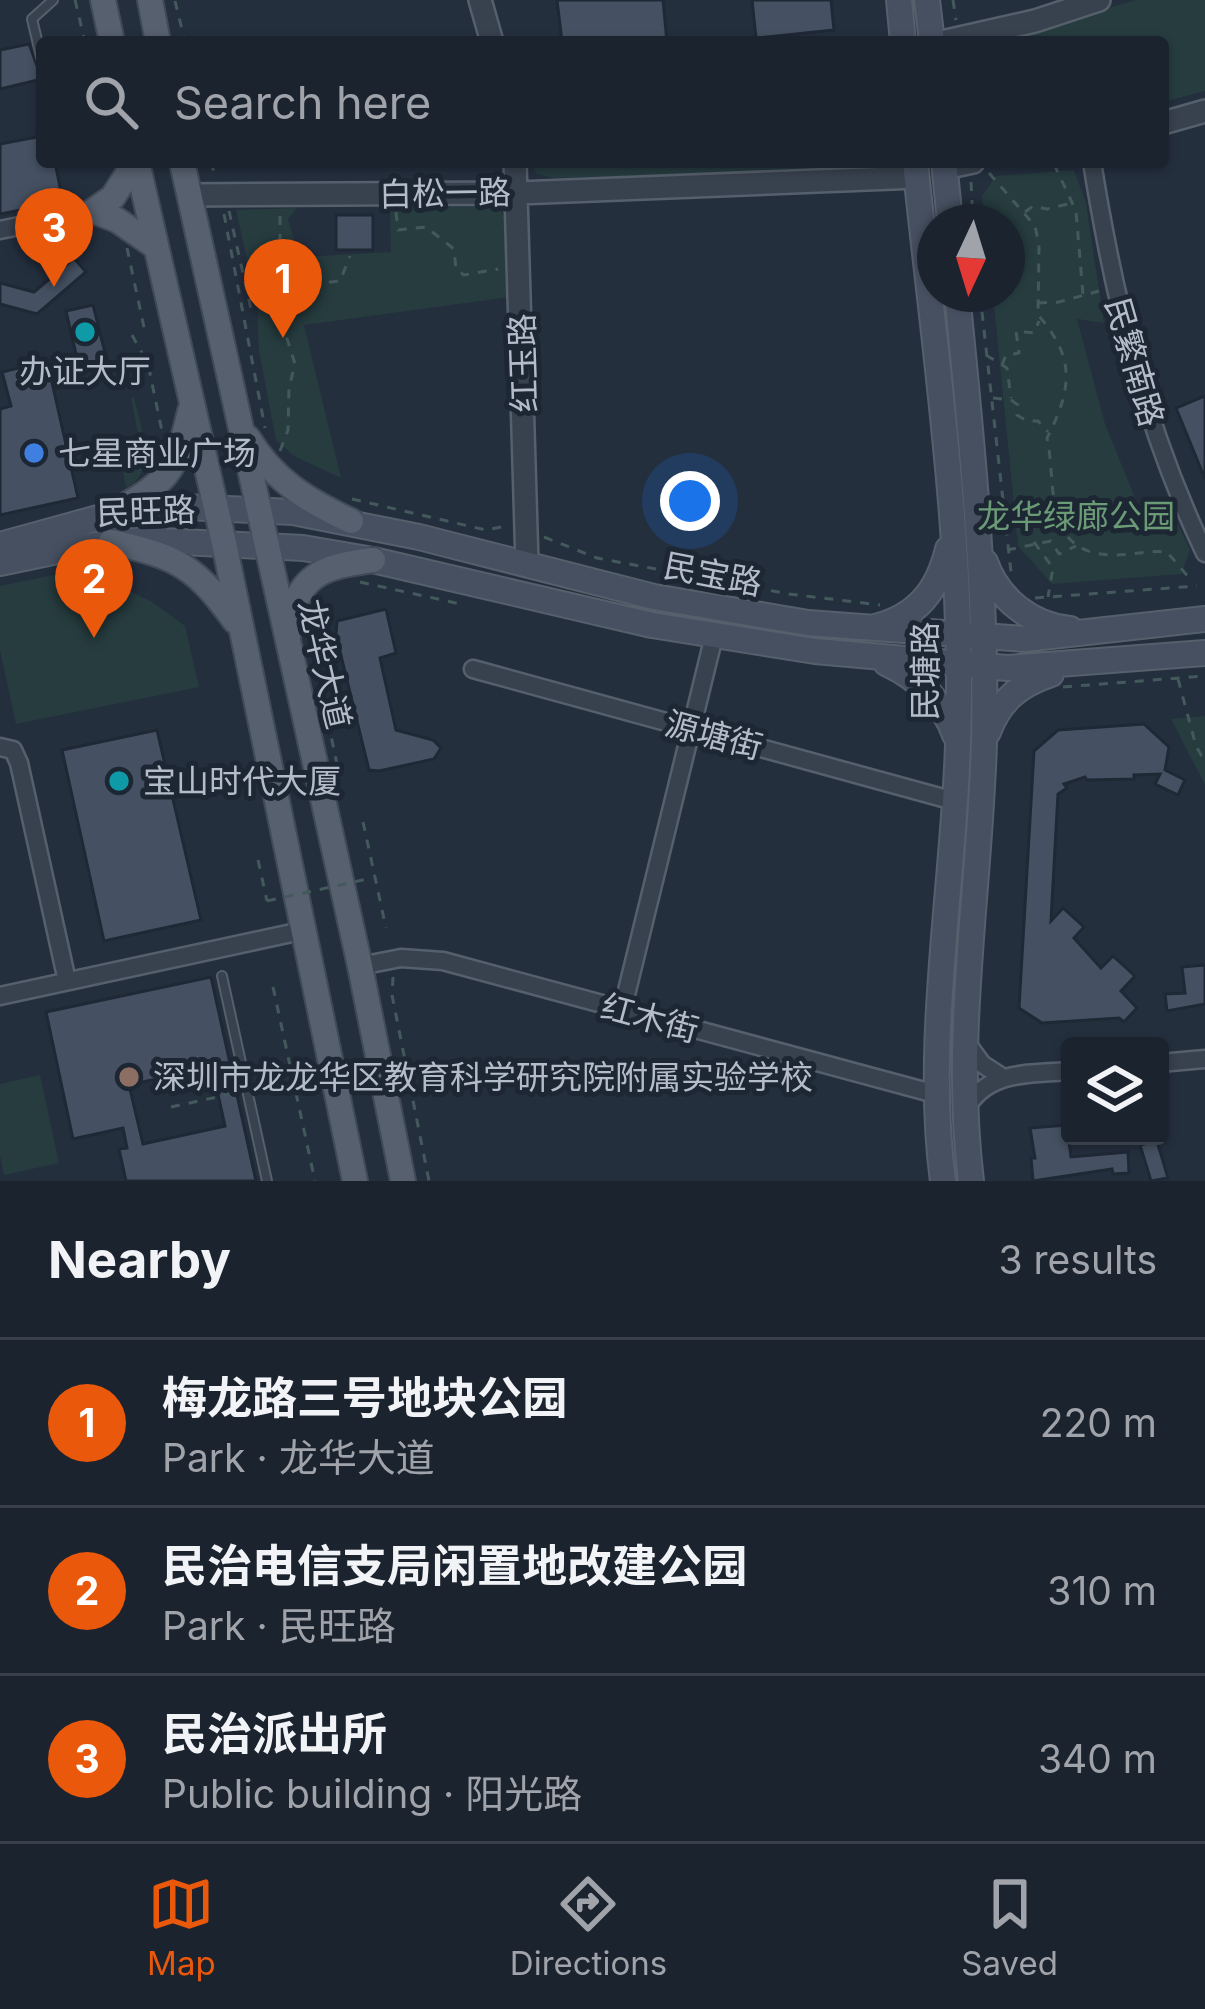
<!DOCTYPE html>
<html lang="en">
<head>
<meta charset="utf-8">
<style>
  body { margin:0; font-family:Inter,"Noto Sans SC",sans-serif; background:#242b36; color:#f1f3f6 }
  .controls { position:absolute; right:36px; bottom:36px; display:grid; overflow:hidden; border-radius:12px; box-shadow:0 3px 9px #0004 }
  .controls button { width:108px; height:108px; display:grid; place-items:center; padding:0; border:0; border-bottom:3px solid #39404a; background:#1b232e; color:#f1f3f6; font:60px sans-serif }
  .compass { position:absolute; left:917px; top:204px; width:108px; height:108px; border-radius:50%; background:#1b232e; box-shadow:0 3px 9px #0004; rotate:184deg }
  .you { position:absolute; left:690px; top:501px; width:42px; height:42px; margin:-30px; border:9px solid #fff; border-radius:50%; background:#1a73e8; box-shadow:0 0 0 18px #1a73e833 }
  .badge { display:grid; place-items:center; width:78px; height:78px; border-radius:50%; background:#ea580c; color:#fff; font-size:39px; font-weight:700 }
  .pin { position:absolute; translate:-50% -99px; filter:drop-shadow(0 3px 6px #0008) }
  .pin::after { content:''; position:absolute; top:63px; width:42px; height:36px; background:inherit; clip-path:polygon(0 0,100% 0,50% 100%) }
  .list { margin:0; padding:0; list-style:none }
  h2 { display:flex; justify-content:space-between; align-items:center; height:156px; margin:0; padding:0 48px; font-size:51px }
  h2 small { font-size:39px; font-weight:400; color:#a0a4aa }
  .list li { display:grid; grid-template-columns:78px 1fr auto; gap:36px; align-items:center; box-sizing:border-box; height:168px; padding:0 48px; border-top:3px solid #39404a }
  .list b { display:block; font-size:45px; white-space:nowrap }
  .list p { margin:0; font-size:39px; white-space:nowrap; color:#a0a4aa }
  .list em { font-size:39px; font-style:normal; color:#a0a4aa }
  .icon { flex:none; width:66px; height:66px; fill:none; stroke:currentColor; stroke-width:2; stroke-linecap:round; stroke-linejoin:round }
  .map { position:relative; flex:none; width:1205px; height:1181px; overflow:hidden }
  .search { position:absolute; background:#1b232e; box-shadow:0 3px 9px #0004; left:36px; right:36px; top:36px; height:132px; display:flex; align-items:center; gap:30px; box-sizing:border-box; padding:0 42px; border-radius:12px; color:#a0a4aa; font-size:45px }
  .sheet { height:660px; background:#1b232e }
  nav { display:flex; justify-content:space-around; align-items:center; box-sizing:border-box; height:168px; border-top:3px solid #39404a; background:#1b232e; font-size:33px; color:#a0a4aa }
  nav a { display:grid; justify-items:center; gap:6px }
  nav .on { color:#ea580c }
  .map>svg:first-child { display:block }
  .green { fill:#263c3f }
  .building { fill:#455162; stroke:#1f2835; stroke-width:3; fill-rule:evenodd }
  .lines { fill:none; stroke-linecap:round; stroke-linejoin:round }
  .service-casing { stroke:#565f6c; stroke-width:12 }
  .minor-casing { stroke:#565f6c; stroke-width:21 }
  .tertiary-casing { stroke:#565f6c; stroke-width:26 }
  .secondary-casing { stroke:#565f6c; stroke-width:28 }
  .primary-casing { stroke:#414a57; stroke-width:28 }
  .path { stroke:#44595c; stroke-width:3; stroke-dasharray:9 9; stroke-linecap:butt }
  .service { stroke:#38414e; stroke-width:8 }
  .minor { stroke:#38414e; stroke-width:16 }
  .tertiary { stroke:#38414e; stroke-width:21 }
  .secondary { stroke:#465061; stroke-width:24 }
  .primary { stroke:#56606e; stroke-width:24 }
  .path-bridge { stroke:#44595c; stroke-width:3; stroke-dasharray:9 9; stroke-linecap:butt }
  .culture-dot { fill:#0f9aa8; stroke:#1d2633; stroke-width:4.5 }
  .shop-dot { fill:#3f7fe0; stroke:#1d2633; stroke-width:4.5 }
  .education-dot { fill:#8d6e63; stroke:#1d2633; stroke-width:4.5 }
  .labels { text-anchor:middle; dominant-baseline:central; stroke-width:10; stroke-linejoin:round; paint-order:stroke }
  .street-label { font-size:33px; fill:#b4bcc9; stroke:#1d2633 }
  .poi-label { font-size:33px; fill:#b4bcc9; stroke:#1d2633; text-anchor:start }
  .park-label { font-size:33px; fill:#6b9a76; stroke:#1d2633 }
</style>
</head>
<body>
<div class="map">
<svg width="1205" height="1181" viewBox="0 0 1205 1181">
  <rect width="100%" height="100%" fill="#242f3e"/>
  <!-- green -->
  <path class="green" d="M1136,0H1205V91L1163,102V42H991Z
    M529,162H876L855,169L554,178L537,174Z
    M1074,170L1086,203L1104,323L1077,319L1105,424L1140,510L1169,505L1190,550L1181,574L1052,584L1018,546L993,294H1007V222H985L982,196L996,176Z
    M487,206L501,211L505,219L510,297L304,325L341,478L294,456L276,440L259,351L257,304L236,210L297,208L288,219L299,257L391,252L390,209Z
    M134,397C140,426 159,471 126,488L121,459L142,454L131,398Z
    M83,569L152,602L185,626L199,687L16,724L0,650V586Z
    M1205,716V785L1171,719Z
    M40,1075L59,1163L4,1175L0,1156V1084Z"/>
  <!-- building -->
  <path class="building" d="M557,0H663L667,42H562Z
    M752,0H831L834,30L756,38Z
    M29,44L42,79L0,89V50Z
    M42,136V162H55L63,202L0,214V144Z
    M336,215H373V250H336Z
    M74,258L86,272L37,314L0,304V283L34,292Z
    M93,305L108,365L51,378L78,498L0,515V409L11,406L2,372L76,354L66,311Z
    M1205,396V479L1176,408Z
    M386,609L396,653L380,658L396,730L433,740L441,748L434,759L379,771L369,770L336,635L337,621Z
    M1144,724L1169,747L1165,770L1185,780L1178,795L1155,784L1160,774L1134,775V779L1087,780L1085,777L1064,784L1067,788L1058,794L1051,921L1063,908L1084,927L1074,938L1101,968L1113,956L1135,976L1121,991L1137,1008L1124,1022L1119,1018L1042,1023L1019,1008L1034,751L1058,730Z
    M157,730L201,920L104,941L62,750Z
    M1205,965V1004L1167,1011L1165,994L1185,993L1182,967Z
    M211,977L256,1181H126L119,1149L127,1148L123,1128L73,1139L46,1012ZM212,1067L225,1126L143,1144L129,1085Z
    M1067,1125L1071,1157L1128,1152L1129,1173L1113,1174L1112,1169L1033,1181L1031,1158H1035L1030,1128Z
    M1157,1141L1168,1178L1151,1181L1140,1145Z"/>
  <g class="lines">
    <!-- service casing -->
    <g class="service-casing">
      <path id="service" d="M42,61L32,19L53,0
        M222,976L267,1181"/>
    </g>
    <!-- minor casing -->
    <g class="minor-casing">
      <path id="minor" d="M1092,162C1114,299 1145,428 1205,553
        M0,230L93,211
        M473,669L954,801
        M0,747L13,750L19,763L67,981
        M360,966L401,958L443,961L939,1095
        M0,996L301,931
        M622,1011L714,636
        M966,1042L982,1064L1002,1077
        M1160,1063L1205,1059
        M965,1110C987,1070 1030,1074 1070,1071"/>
    </g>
    <!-- tertiary casing -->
    <g class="tertiary-casing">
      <path id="tertiary" d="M480,0L492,42
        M942,42L1035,21L1099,0
        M1163,123L1205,111
        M515,162L527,564
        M945,168L973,162
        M189,195L518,193L917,177"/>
    </g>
    <!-- secondary casing -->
    <g class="secondary-casing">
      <path id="secondary" d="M899,0L903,42
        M927,0L932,42
        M915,162C935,356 965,548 958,744C954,883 924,1044 943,1181
        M944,162L950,222
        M957,294C972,443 987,592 984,742C980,887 953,1036 971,1181
        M0,545L98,518L162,506L293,512L419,537L654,597L808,623L1024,639L1205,619
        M985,562C998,599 1031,625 1070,629
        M0,563L77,547L142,540L303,548L373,560L652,625L815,651L1007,668L1205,653
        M875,627C917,617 938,590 948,549
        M886,663C918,678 943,702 955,735
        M988,732C1000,700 1019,685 1051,674"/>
    </g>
    <!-- primary casing -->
    <g class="primary-casing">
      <path id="primary" d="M103,0L112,42
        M150,0L158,42
        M137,162L224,543L355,1181
        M182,162L360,966L403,1181
        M93,211L117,220L156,247
        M93,211L113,197L135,162
        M248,438C274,481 307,500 351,521
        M109,515C166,482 175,477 190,411
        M111,542C178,557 195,566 235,621
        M289,633C296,575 320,567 373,560"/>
    </g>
    <!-- path -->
    <path class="path" d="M75,0L85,42
      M953,0L956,20
      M175,1L185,42
      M211,162L216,179
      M1054,164L1076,211L1083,295
      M989,173L1035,226L1039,245L1038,315C1076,358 1072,389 1047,438C1057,482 1041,553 1111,555C1129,556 1148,550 1167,552L1191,580
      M971,182L973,222
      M229,211L251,309
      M396,212L398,230L426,227L454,249L456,269L464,275L498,269
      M1025,212L1033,206L1047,209L1072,203
      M224,214L265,428
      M127,248L145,332
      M293,286L340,281L350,256
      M980,294L1011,572
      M1038,303L1059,302L1099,291
      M132,335L148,364L163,436
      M986,355L1007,368L1011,398
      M1002,365L1006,355L1019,353L1016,331L1034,333L1039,321
      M993,398L1011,400L1018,405L1017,415L1027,421H1038L1048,432
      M280,451L288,430L289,388L295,364L282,323L292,282L287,254L280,244V213
      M352,499L486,530L506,526
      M544,537L597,558L789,594L880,605
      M1034,542L1053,568L1048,597
      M1007,550L1051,541L1059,554L1076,546
      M360,582L465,605
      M1035,598L1197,586
      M309,633L340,778
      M1178,679L1196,746L1205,762
      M1063,687L1205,676
      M363,822L386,928
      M258,860L267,901
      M393,977L392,995L429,1181
      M273,987L315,1181
      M255,1089L293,1081
      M171,1107L240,1092"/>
    <!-- service -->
    <use href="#service" class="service"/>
    <!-- minor -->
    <use href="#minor" class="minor"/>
    <!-- tertiary -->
    <use href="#tertiary" class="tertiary"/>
    <!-- secondary -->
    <use href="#secondary" class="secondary"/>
    <!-- primary -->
    <use href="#primary" class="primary"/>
    <!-- path-bridge -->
    <path class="path-bridge" d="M267,901L372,878"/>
  </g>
  <!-- markers -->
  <g class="culture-dot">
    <circle cx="85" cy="332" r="12"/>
    <circle cx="119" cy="781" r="12"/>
  </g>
  <circle class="shop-dot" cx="34" cy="453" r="12"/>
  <circle class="education-dot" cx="129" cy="1077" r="12"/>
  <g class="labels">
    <!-- street labels -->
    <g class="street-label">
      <text transform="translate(445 193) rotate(-1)">白松一路</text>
      <text transform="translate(1135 362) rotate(74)">民繁南路</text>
      <text transform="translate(523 363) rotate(-92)">红玉路</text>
      <text transform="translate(146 511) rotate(-2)">民旺路</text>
      <text transform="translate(713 574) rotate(11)">民宝路</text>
      <text transform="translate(325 664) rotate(77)">龙华大道</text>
      <text transform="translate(925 671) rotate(-90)">民塘路</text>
      <text transform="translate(714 735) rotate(15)">源塘街</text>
      <text transform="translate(650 1018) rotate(15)">红木街</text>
    </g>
    <!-- poi labels -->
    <g class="poi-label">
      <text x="85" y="371" text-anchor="middle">办证大厅</text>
      <text x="58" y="453">七星商业广场</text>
      <text x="143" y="781">宝山时代大厦</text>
      <text x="153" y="1077">深圳市龙龙华区教育科学研究院附属实验学校</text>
    </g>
    <!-- park labels -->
    <g class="park-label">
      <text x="1076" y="516">龙华绿廊公园</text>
    </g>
  </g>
</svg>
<div class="controls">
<button><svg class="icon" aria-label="layers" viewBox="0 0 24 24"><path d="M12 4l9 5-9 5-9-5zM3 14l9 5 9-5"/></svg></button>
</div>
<svg class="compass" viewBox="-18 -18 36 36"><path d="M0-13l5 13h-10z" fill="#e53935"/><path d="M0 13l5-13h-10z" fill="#a0a4aa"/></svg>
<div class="you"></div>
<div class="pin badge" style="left:283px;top:338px">1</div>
<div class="pin badge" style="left:94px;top:638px">2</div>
<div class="pin badge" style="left:54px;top:287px">3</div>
<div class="search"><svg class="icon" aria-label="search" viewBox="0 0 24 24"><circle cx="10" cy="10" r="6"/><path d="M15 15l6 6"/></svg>Search here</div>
</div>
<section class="sheet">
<h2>Nearby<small>3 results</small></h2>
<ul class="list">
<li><span class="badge">1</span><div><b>梅龙路三号地块公园</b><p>Park · 龙华大道</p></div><em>220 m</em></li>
<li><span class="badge">2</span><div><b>民治电信支局闲置地改建公园</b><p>Park · 民旺路</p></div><em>310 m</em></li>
<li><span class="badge">3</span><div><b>民治派出所</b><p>Public building · 阳光路</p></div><em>340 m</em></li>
</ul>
</section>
<nav>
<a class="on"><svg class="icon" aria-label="map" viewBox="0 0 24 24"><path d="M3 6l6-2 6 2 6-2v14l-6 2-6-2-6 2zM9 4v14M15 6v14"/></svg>Map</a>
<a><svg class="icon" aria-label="directions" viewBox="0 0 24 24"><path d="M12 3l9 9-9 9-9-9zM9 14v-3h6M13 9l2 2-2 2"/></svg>Directions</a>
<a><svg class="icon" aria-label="saved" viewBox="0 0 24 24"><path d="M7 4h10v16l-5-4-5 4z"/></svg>Saved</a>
</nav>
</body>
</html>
